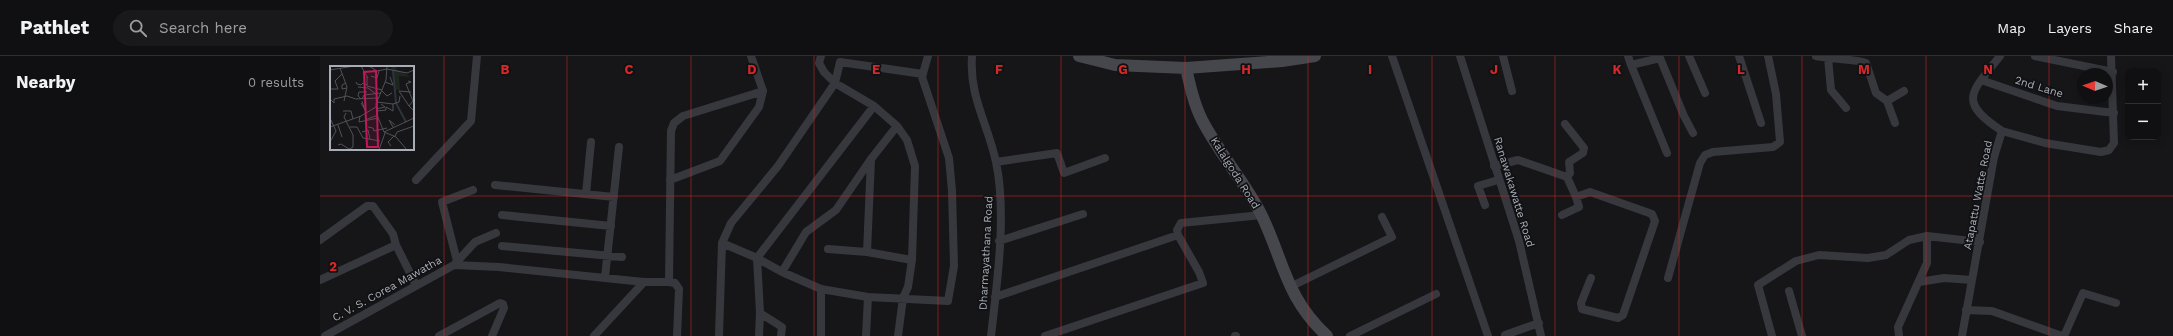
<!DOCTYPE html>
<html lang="en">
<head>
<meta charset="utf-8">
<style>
  body { margin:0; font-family:"Work Sans",sans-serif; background:#19191b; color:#f1f3f6 }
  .controls { position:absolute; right:12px; top:12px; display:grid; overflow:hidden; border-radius:8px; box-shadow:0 2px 10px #0003 }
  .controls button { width:36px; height:36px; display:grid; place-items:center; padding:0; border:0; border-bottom:1px solid #303032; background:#101012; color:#f1f3f6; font:20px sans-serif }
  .compass { position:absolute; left:1757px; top:12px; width:36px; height:36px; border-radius:50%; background:#101012; box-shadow:0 2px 10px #0003; rotate:272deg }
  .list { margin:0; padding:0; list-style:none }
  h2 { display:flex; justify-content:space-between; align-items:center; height:52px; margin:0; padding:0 16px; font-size:17px }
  h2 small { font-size:13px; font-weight:400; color:#9c9d9f }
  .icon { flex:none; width:22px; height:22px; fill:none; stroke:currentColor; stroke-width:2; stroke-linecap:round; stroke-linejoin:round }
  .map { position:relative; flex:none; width:1853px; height:280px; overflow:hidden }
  header { display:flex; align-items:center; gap:24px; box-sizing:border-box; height:56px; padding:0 20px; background:#101012; border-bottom:1px solid #303032 }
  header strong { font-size:19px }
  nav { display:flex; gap:22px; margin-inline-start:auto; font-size:14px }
  .search { width:280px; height:36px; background:#19191b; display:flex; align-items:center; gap:10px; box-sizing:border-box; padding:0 14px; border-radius:22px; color:#9c9d9f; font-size:15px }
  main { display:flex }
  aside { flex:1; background:#101012 }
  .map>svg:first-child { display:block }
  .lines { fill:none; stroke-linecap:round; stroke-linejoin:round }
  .street { stroke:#37383d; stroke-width:8 }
  .secondary { stroke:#45474d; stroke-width:12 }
  .grid { fill:none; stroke:#d62828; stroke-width:1; stroke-opacity:0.55 }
  .labels { text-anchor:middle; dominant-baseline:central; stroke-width:3.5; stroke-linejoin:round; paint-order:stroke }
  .street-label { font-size:11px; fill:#a8adb8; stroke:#111113 }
  .inset-river { fill:none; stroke:#2c353c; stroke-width:2 }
  .inset-road { fill:none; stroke:#505258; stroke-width:1 }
  .view { fill:#c2185b; fill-opacity:0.15; stroke:#c2185b; stroke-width:2 }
  .inset-edge { fill:none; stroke:#a8adb8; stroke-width:2 }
  .grid-label { font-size:13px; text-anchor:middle; font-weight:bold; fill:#d62828; stroke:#111113; stroke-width:3.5; stroke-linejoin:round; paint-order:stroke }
</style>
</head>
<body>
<header>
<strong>Pathlet</strong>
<div class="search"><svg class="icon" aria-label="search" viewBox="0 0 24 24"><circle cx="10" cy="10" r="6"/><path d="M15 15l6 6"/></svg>Search here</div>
<nav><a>Map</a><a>Layers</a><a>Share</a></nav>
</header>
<main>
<aside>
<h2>Nearby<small>0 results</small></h2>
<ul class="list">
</ul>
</aside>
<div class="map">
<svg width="1853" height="280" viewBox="0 0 1853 280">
  <rect width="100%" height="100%" fill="#161618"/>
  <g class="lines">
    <!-- street -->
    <path class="street" d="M501,0L499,7L504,16L515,27L554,50L577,70L587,84L595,110L592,204L588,231L583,242L578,280
      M652,0C649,41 668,68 676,106C687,158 677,227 671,280
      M1072,0L1168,280
      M1140,0L1199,185L1221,280
      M1183,0L1192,35
      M1308,0L1311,9L1340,2L1364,60L1373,77
      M1369,0L1385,37
      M1419,0L1441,67
      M1496,0C1505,2 1541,4 1546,7L1556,37L1567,45L1575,67
      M1715,0L1793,16
      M1508,2L1511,34L1526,52
      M1311,9L1347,97
      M1661,24L1737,50L1794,57
      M1567,45L1584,35
      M1245,68L1264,92L1263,97L1249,106L1250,117L1247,121
      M1682,75L1725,87L1781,96L1789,94L1794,87L1791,0
      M676,106L737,97L744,117L785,102
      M1174,110L1198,104L1247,121L1256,141L1270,136L1332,158L1335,165L1303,259L1298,262L1262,253L1261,247L1271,222
      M96,124L151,65L157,0
      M350,124L400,105L439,51L443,35
      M175,129L294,141
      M266,138L271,86
      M1165,149L1158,130L1178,124
      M182,159L291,170
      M1242,159L1259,151L1256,141
      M0,184L47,150H53L73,178L76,189
      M679,185L763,158
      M402,187L437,202L554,50
      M182,190L302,201
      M508,193L547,196L592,204
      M547,196L551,103
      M437,202L462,216L501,233L548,241L546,280
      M437,202L440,257L439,280
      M137,205L122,146L153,134
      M134,209L179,211L324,226H349L351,75L354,67L363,60L443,35L431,0
      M462,216L486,176L516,154L551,103L577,70
      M285,221L299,91
      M1348,222L1380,107L1385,99L1393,96L1453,91L1460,86L1456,38L1448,0
      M0,224L76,189L96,229
      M349,226L355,227L359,233L357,280
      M1599,226L1624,222L1652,224
      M970,231L1072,181L1062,161
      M1469,235L1482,280
      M548,241L628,245L634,210L632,135L629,102L602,21L608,0
      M675,241L858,179
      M1646,254L1672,255L1742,280
      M440,257L462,271L461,280
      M1185,279L1219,267
      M5,280L134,209L155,186L176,177
      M119,280L180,247L183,248L184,252L172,280
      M274,280L324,226
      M399,280L402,187L411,167L458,110L515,27L520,6L603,18
      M501,280V233
      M725,280L883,227L879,216L858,179L857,174L861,167L942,159
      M915,280H916
      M1030,280L1116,238
      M1452,280L1438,229L1476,205L1499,199L1548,202L1566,199L1589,184L1607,180L1660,186
      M1579,280L1578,271L1607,207V180
      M1642,280L1674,101L1682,75C1636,45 1652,36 1680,0
      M1744,280L1763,237L1796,247"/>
    <!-- secondary -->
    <path class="secondary" d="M759,0L795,9L866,12L962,5L995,0
      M866,12C870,30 874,48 882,64C899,97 924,125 941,158C964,205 965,241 1007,280"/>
  </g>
  <!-- grid -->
  <path class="grid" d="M124,0V280M247,0V280M371,0V280M494,0V280M618,0V280M741,0V280M865,0V280M988,0V280M1112,0V280M1235,0V280M1359,0V280M1482,0V280M1606,0V280M1729,0V280M0,140H1853"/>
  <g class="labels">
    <!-- street labels -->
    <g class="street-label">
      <text transform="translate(1719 31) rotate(17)">2nd Lane</text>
      <text transform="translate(915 117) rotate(58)">Kalalgoda Road</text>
      <text transform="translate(1194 136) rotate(73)">Ranawakawatte Road</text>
      <text transform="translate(1658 139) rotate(-79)">Atapattu Watte Road</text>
      <text transform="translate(666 197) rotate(-87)">Dharmayathana Road</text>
      <text transform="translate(67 233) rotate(-29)">C. V. S. Corea Mawatha</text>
    </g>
  </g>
  <!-- overview -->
  <g transform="translate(10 10)">
    <rect width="84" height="84" fill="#161618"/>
    <path d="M61,0H67L66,3L81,11L69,10L70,24H65Z" fill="#1e261f"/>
    <path class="inset-river" d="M63,4L66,37M66,37L76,56"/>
    <path class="inset-road" d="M31,0L38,12M39,0L47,5L57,3M57,0L56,14L46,38L47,49L54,66L66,71L77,84M10,2L17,21L14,35M57,3L77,7L84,4M0,4L24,0M41,10L47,12L49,5M37,11V20L52,24M78,15L81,16L76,18L83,35L79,40L84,45M26,16L27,18L31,19L33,17L37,19M55,16L63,19L60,11M16,17L12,19V23L17,22M28,21L38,22L46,28M0,23H8L5,15L12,8M52,25L57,30L62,27M17,30L26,33L48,32M0,33L4,37V33L17,30M31,33L28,30L29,26H37M32,33L34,29L51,27M47,36L63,38M31,37L35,44L32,35M79,40L69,25L81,26M46,43L55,41L51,38M13,45H21L23,53M47,45L56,44V41L63,45V38L69,36L70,30M16,47L14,51L23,69V81L18,84M30,50L29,56L48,52M0,52L6,65L0,76M35,54L48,49M8,59L12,71M0,61L31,50L46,41M20,61H27L33,72L50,75M38,61L43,62L44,65L57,62M63,61L59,54L65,59M32,66L38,64L40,73M54,66L84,52M65,70L67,66L84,60M8,79L11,78L19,83M61,80L58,76L64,70M49,84L55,67"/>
    <path class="view" d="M46,5L48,81H37L34,6Z"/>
    <rect width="84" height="84" class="inset-edge"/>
  </g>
  <g class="grid-label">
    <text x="185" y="18">B</text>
    <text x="309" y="18">C</text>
    <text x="432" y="18">D</text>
    <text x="556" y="18">E</text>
    <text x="679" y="18">F</text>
    <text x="803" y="18">G</text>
    <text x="926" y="18">H</text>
    <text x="1050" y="18">I</text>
    <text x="1174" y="18">J</text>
    <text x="1297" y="18">K</text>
    <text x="1421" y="18">L</text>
    <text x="1544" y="18">M</text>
    <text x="1668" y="18">N</text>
    <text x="13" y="215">2</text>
  </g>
</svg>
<div class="controls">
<button>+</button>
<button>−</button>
</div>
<svg class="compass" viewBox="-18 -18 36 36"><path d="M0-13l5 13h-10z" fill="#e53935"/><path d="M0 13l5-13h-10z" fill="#9c9d9f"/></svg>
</div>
</main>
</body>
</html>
